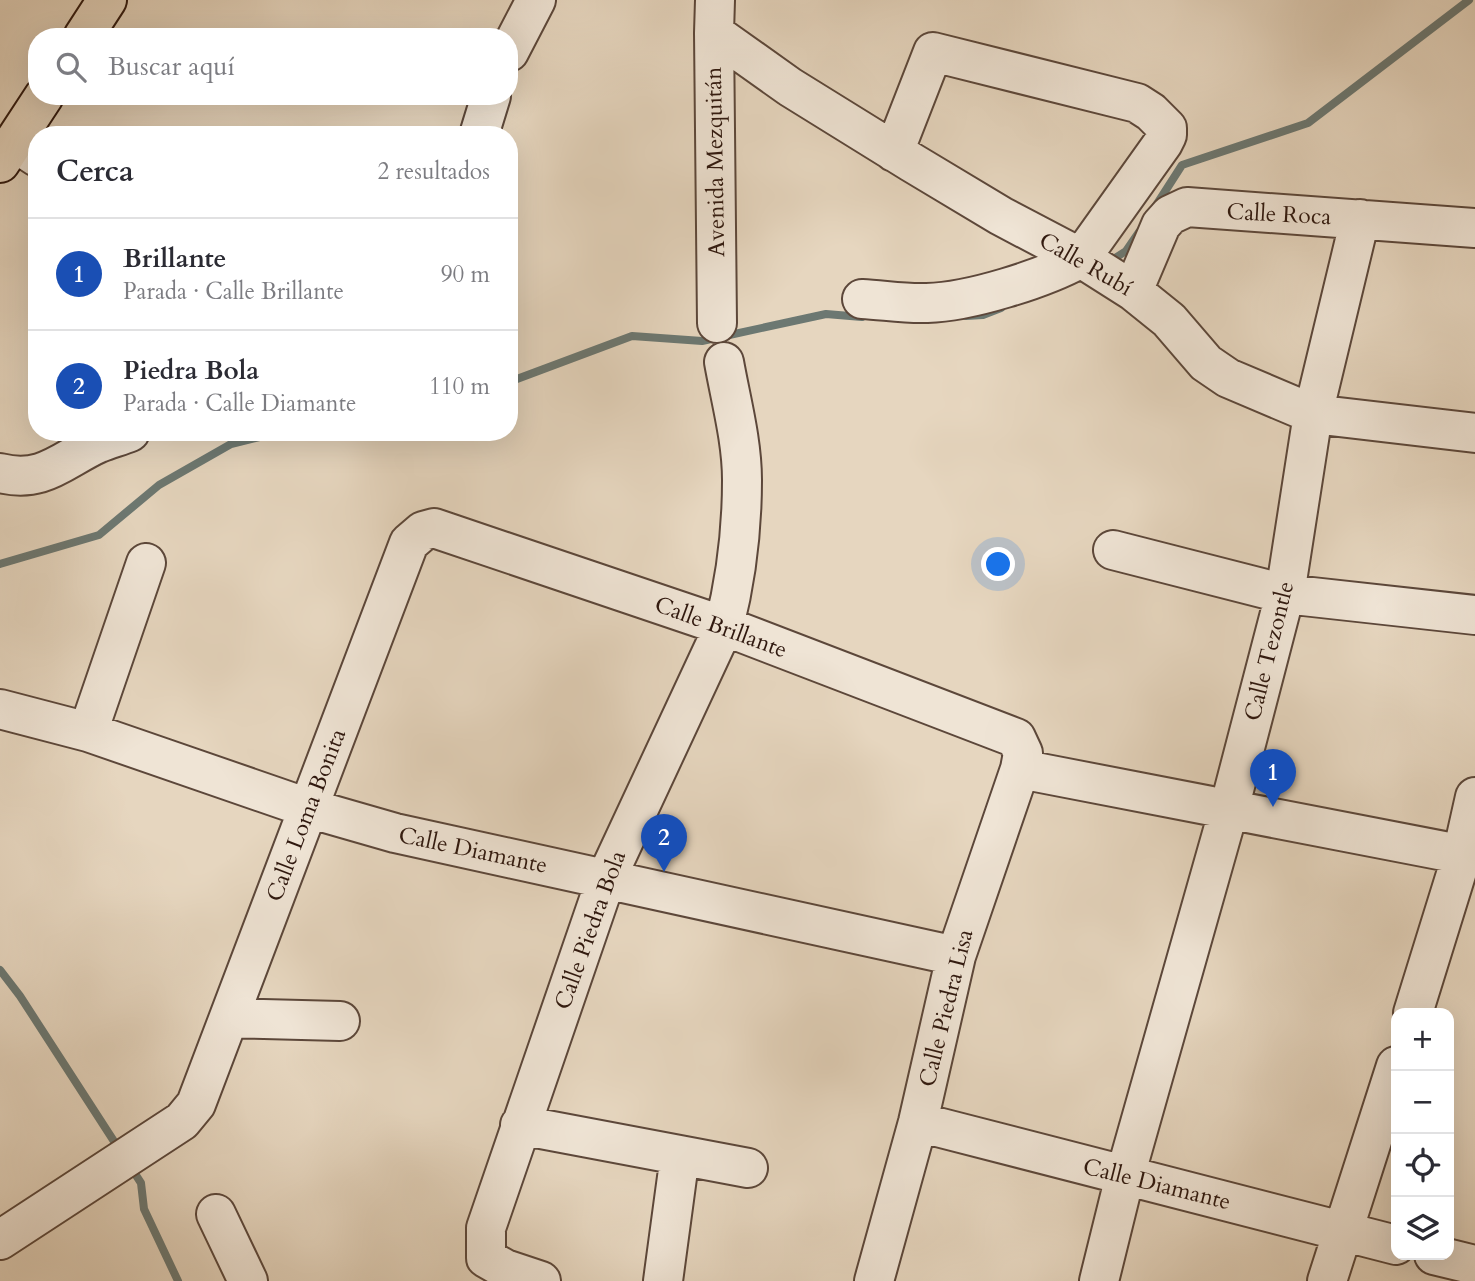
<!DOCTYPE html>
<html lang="es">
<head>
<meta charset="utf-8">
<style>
  body { margin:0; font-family:Cardo,serif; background:#f7f7f7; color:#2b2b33 }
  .controls { position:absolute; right:21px; bottom:21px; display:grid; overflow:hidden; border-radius:14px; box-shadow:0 7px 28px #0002 }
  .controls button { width:63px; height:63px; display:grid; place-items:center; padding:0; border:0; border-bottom:2px solid #e1e1e2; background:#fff; color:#2b2b33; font:35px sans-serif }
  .you { position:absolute; left:999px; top:565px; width:24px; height:24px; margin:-18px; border:5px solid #fff; border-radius:50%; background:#1a73e8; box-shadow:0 0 0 10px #1a73e833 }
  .badge { display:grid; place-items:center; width:46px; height:46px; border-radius:50%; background:#b45309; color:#fff; font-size:23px; font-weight:700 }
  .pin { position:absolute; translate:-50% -58px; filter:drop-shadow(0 2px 4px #0008) }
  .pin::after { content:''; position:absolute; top:37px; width:24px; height:21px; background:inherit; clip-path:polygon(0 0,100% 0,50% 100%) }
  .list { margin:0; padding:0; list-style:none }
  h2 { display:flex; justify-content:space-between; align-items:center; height:91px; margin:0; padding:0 28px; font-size:30px }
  h2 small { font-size:23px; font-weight:400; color:#7c7c81 }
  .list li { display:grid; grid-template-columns:46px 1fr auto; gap:21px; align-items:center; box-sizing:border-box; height:112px; padding:0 28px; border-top:2px solid #e1e1e2 }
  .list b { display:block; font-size:26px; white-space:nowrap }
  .list p { margin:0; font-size:23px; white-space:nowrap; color:#7c7c81 }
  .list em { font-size:23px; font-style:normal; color:#7c7c81 }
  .icon { flex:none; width:38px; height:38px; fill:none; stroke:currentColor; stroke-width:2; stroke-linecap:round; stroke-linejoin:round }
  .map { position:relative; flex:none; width:1475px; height:1281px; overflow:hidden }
  .search { position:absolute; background:#fff; box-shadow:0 7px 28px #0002; left:28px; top:28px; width:490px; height:77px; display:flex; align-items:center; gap:18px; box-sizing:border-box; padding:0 24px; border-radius:28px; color:#7c7c81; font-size:26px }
  .panel { position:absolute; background:#fff; box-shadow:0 7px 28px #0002; left:28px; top:126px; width:490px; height:315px; border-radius:28px }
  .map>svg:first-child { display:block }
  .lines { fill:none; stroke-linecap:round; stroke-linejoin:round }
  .stream { stroke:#6c7872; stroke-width:8 }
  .minor-casing { stroke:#5c473a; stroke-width:42 }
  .major-casing { stroke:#2e170e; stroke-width:42 }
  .minor { stroke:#efe4d5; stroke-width:38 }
  .major { stroke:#e6d6bf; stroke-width:38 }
  .labels { text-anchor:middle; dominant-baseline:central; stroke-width:5; stroke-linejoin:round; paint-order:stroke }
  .street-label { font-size:23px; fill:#2e170e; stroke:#efe4d5 }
</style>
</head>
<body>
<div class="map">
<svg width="1475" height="1281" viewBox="0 0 1475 1281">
  <rect width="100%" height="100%" fill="#e6d6bf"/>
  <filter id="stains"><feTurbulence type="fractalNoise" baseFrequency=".00286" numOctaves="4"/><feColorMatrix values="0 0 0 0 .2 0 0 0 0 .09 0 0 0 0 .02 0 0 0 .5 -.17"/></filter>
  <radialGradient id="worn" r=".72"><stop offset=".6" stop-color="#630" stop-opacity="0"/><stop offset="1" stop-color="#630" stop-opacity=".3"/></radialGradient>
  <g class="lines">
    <!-- stream -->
    <path class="stream" d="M1155,207L1182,165L1308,123L1469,0
      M1109,262L1126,251L1139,232
      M966,316L983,315L1001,308
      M509,382L632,336L702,341L826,314L862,317
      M0,564L99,535L159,485L231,444L280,432
      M0,970L20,996L119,1149
      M130,1166L141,1183L144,1209L178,1281"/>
    <!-- minor casing -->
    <g class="minor-casing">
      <path id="minor" d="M715,0L714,33L717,323
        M714,33L790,87L911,162L1001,216L1081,258L1133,291L1169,320L1206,363L1228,378L1313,414L1475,433
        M509,52L536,0
        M479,135L491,96
        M14,142L37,157
        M1133,291L1161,225L1170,215L1187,207L1475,228
        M862,299C883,300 905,304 927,303C969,302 1043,279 1081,258L1163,143L1167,135V128L1151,112L1137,103L933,52L894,152
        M0,473C44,484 63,459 99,443C109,439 120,436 130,432
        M1113,550L1285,594L1475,615
        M0,709L88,732L308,808L395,833L956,956
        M88,732L146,563
        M1020,769L1475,857
        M1413,1013L1462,855L1475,797
        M229,1018L340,1021
        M918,1122L1396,1245
        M520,1125L748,1168
        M216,1214L248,1281
        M0,1240L182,1121L196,1104L409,543L423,531L434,528L724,626L1016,738L1023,753L1020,769L956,956L918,1122L874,1281
        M1434,1255L1475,1265
        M541,1281L505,1269L486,1258V1228L606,879L724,626C736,579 742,529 742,480C742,441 731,401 724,362
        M663,1281L680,1155
        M1099,1281L1125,1176L1229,809L1285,594L1313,414L1360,219
        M1327,1281L1396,1066"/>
    </g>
    <!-- major casing -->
    <g class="major-casing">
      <path id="major" d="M83,37L107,0
        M0,163L44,96"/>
    </g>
    <!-- minor -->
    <use href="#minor" class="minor"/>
    <!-- major -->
    <use href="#major" class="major"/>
  </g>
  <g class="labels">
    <!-- street labels -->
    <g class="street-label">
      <text transform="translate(715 162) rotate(-91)">Avenida Mezquitán</text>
      <text transform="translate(1279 214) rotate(3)">Calle Roca</text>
      <text transform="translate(1086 264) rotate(30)">Calle Rubí</text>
      <text transform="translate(721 627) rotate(20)">Calle Brillante</text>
      <text transform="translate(1269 651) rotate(-76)">Calle Tezontle</text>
      <text transform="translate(306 815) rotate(-69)">Calle Loma Bonita</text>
      <text transform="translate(473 850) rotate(12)">Calle Diamante</text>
      <text transform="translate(590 930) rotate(-70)">Calle Piedra Bola</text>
      <text transform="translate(946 1008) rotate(-76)">Calle Piedra Lisa</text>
      <text transform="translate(1157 1184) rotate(14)">Calle Diamante</text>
    </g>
  </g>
  <rect width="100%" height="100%" filter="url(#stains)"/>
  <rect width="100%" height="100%" fill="url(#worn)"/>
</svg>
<div class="controls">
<button>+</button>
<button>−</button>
<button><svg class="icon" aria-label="locate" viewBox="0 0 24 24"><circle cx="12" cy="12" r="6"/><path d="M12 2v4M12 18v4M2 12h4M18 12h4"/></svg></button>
<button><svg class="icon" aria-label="layers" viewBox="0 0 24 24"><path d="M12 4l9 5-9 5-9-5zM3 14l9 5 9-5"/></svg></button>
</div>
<div class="you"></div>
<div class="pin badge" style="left:1273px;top:807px;background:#1a4fb4">1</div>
<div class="pin badge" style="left:664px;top:872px;background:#1a4fb4">2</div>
<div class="search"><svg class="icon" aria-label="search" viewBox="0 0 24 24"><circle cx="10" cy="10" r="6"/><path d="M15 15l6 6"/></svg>Buscar aquí</div>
<section class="panel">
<h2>Cerca<small>2 resultados</small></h2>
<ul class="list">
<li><span class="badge" style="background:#1a4fb4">1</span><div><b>Brillante</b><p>Parada · Calle Brillante</p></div><em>90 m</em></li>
<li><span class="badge" style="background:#1a4fb4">2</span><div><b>Piedra Bola</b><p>Parada · Calle Diamante</p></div><em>110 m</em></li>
</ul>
</section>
</div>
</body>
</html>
